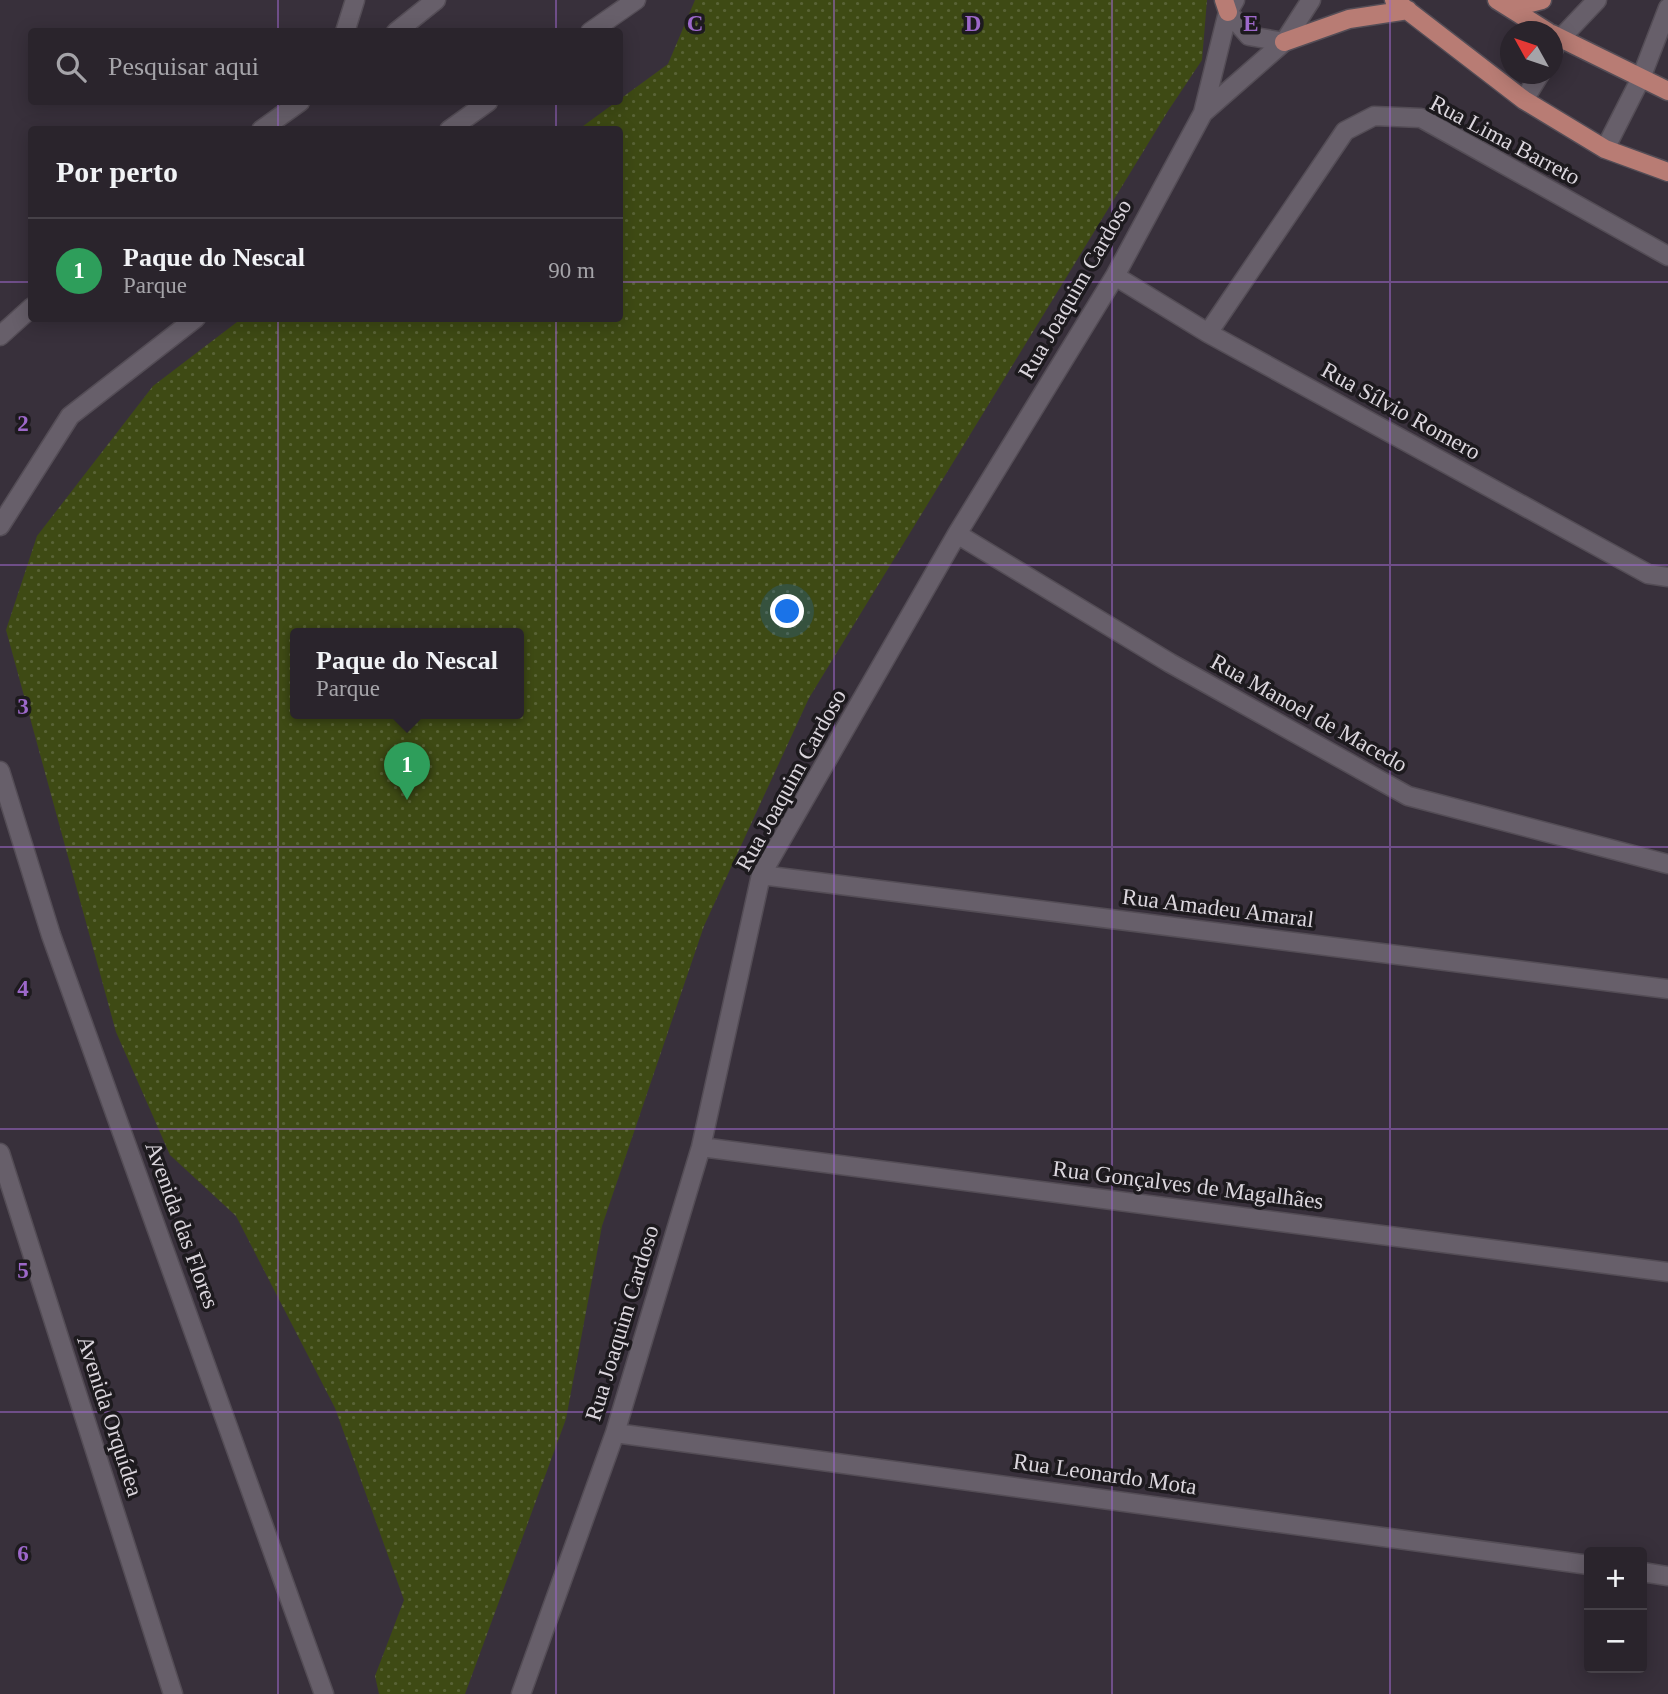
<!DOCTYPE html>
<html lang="pt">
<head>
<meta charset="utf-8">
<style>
  body { margin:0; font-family:"Times New Roman",serif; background:#363038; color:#f1f3f6 }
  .controls { position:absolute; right:21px; bottom:21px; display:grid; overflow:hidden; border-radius:7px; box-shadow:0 4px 18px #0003 }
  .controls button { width:63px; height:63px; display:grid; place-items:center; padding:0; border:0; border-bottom:2px solid #464148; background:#2a242c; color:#f1f3f6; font:35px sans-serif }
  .compass { position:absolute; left:1500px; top:21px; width:63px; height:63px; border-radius:50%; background:#2a242c; box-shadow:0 4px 18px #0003; rotate:310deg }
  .you { position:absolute; left:788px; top:612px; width:24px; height:24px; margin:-18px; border:5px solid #fff; border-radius:50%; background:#1a73e8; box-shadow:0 0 0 10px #1a73e833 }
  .badge { display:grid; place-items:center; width:46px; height:46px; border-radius:50%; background:#fa87e6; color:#fff; font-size:23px; font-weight:700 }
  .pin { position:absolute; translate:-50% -58px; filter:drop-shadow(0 2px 4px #0008) }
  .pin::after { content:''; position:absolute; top:37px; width:24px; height:21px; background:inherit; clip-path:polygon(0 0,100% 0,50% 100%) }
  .popup { position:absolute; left:290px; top:628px; width:234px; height:91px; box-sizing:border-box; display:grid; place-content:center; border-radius:7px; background:#2a242c; filter:drop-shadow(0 2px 5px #0005); font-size:23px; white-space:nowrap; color:#a5a4a9 }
  .popup b { font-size:26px; color:#f1f3f6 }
  .popup::after { content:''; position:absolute; left:50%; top:100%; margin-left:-14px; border:14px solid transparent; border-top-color:#2a242c }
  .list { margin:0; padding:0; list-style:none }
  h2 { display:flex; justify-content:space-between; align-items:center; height:91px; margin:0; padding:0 28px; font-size:30px }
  h2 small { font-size:23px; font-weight:400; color:#a5a4a9 }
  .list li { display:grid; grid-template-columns:46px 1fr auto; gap:21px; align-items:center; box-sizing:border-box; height:105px; padding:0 28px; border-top:2px solid #464148 }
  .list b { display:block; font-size:26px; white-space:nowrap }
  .list p { margin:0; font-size:23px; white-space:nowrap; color:#a5a4a9 }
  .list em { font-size:23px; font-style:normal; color:#a5a4a9 }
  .icon { flex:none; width:38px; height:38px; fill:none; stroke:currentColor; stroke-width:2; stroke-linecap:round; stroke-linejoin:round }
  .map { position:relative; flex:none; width:1668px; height:1694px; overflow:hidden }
  .search { position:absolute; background:#2a242c; box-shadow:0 4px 18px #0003; left:28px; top:28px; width:595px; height:77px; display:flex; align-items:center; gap:18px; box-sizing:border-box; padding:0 24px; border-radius:7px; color:#a5a4a9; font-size:26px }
  .panel { position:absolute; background:#2a242c; box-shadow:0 4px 18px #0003; left:28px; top:126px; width:595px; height:196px; border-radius:7px }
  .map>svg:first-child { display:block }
  .park { fill:url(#park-dots); fill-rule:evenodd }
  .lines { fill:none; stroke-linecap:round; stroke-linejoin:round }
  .minor-casing { stroke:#544d56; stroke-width:21 }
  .major-casing { stroke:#544d56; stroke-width:21 }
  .minor { stroke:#675f6a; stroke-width:18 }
  .major { stroke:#b87c74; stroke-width:18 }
  .grid { fill:none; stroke:#9d68ca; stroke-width:2; stroke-opacity:0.55 }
  .labels { text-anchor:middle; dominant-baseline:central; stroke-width:7; stroke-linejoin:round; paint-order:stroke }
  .street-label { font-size:23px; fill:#dbd6dd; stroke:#1d1a1e }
  .grid-label { font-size:23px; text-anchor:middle; font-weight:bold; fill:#9d68ca; stroke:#1d1a1e; stroke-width:7; stroke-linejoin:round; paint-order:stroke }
</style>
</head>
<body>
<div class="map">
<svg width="1668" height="1694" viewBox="0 0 1668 1694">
  <defs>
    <pattern id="park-dots" width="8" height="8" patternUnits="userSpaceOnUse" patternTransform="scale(1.75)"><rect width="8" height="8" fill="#3e4a14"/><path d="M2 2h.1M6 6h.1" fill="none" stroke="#596336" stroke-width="1.8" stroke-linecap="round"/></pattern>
  </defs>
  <rect width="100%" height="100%" fill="#38303b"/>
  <!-- park -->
  <path class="park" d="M695,0H1207L1202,60L1168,111L809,698L704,926L602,1226L566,1419L465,1694H379L375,1676L404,1600L335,1408L236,1216L170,1155L116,1032L6,630L37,536L153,386L241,319L620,318V130L579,129L668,64ZM295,634H519V714H295Z"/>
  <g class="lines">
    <!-- minor casing -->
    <g class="minor-casing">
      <path id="minor" d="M1228,12L1249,36L1284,42
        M345,32L355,0
        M396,32L436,0
        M590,32L636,0
        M1552,52L1560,39L1597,0
        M1524,100L1540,74
        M1203,113L1284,42L1311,0
        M261,130L300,102
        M449,130L488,102
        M1605,149L1641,78L1668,8
        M1115,276L1208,333L1648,574L1668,577
        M1208,333L1345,131L1374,116L1421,118L1668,256
        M0,336L32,307
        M0,526L70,416L196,318
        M957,534L1170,663L1408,796L1668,864
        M0,771L51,935L324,1694
        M761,875L1668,989
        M701,1147L1668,1272
        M0,1153L173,1694
        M615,1433L1589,1565
        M1642,1572L1668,1576
        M521,1694L615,1433L701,1147L761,875L957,534L1115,276L1203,113L1228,12L1235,0"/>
    </g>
    <!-- major casing -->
    <g class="major-casing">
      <path id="major" d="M1224,0L1228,12
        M1394,0L1524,100L1605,149L1668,172
        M1497,0L1548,32
        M1512,8L1542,0
        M1552,34L1668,91
        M1284,42L1349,19L1408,10"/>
    </g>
    <!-- minor -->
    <use href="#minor" class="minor"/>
    <!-- major -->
    <use href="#major" class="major"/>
  </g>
  <!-- grid -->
  <path class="grid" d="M278,0V32M556,0V32M834,0V1694M1112,0V1694M1390,0V1694M278,102V130M556,102V130M0,282H32M620,282H1668M278,318V1694M556,318V1694M0,565H1668M0,847H1668M0,1129H1668M0,1412H1668"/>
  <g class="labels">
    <!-- street labels -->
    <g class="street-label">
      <text transform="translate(1505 140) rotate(28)">Rua Lima Barreto</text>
      <text transform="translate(1075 289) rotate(-60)">Rua Joaquim Cardoso</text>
      <text transform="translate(1401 411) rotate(29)">Rua Sílvio Romero</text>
      <text transform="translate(1309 713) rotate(29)">Rua Manoel de Macedo</text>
      <text transform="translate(791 780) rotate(-61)">Rua Joaquim Cardoso</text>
      <text transform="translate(1218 908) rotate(7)">Rua Amadeu Amaral</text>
      <text transform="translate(1188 1185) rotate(7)">Rua Gonçalves de Magalhães</text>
      <text transform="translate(182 1225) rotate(70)">Avenida das Flores</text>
      <text transform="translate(622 1323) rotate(-73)">Rua Joaquim Cardoso</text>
      <text transform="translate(110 1416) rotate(72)">Avenida Orquídea</text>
      <text transform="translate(1105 1474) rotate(8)">Rua Leonardo Mota</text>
    </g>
  </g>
  <g class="grid-label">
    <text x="695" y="31">C</text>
    <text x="973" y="31">D</text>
    <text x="1251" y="31">E</text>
    <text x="23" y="431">2</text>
    <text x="23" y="714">3</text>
    <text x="23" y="996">4</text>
    <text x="23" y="1278">5</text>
    <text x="23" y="1561">6</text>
  </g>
</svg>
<div class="controls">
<button>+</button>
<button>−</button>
</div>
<svg class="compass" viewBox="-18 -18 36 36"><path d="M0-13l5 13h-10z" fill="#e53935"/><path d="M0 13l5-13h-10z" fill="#a5a4a9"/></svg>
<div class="you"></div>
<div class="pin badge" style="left:407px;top:800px;background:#2e9e5b">1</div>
<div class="popup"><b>Paque do Nescal</b>Parque</div>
<div class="search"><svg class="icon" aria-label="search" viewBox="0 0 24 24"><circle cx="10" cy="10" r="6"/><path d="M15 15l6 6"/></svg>Pesquisar aqui</div>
<section class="panel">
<h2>Por perto<small></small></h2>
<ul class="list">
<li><span class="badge" style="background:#2e9e5b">1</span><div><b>Paque do Nescal</b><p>Parque</p></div><em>90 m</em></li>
</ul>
</section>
</div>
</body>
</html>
